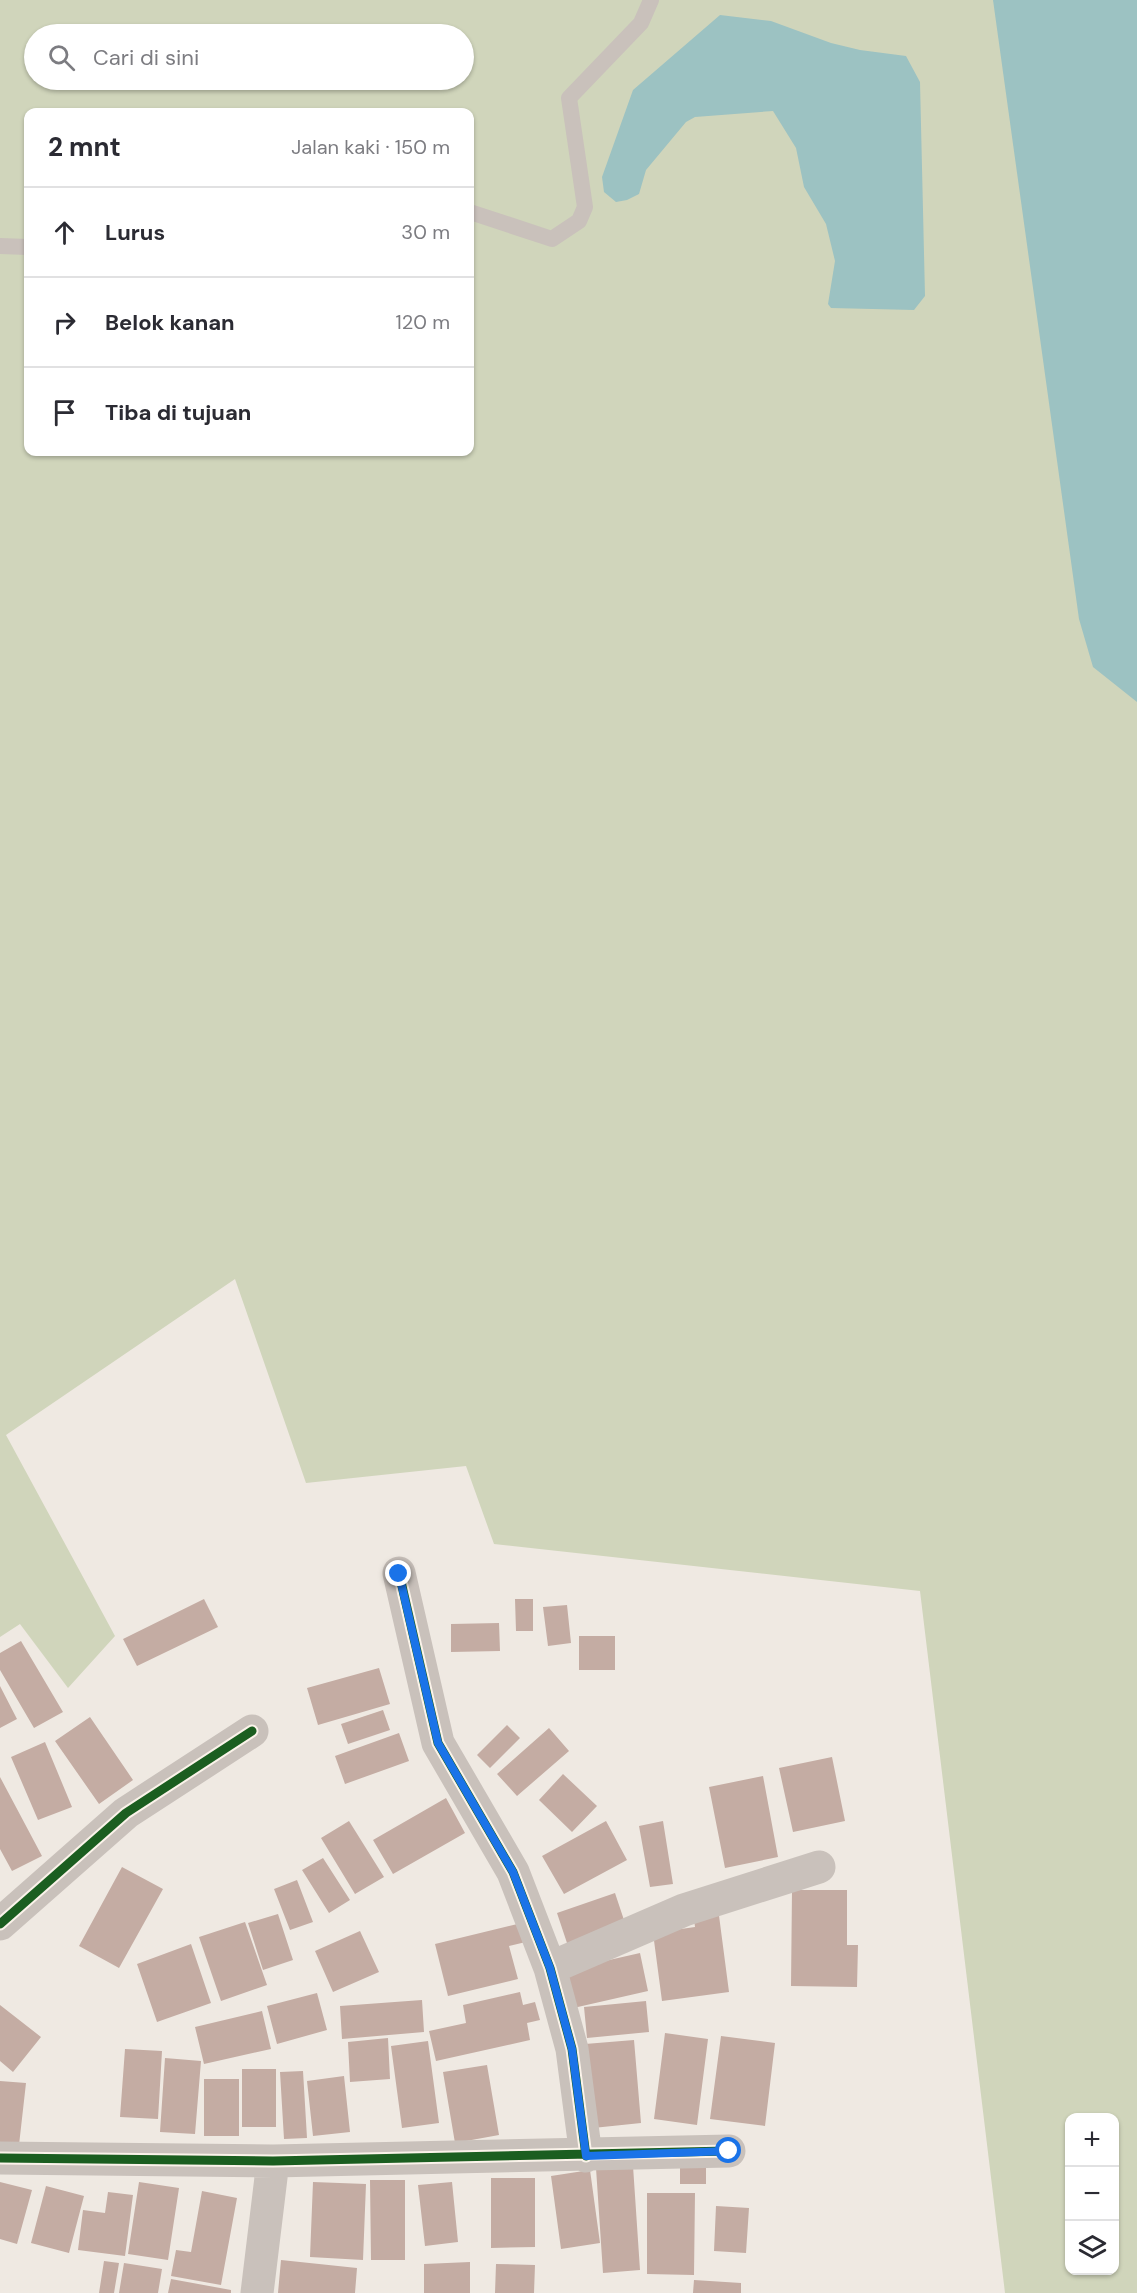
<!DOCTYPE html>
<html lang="id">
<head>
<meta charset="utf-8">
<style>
  body { margin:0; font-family:"DM Sans",sans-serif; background:#f7f7f7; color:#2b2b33 }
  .controls { position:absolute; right:18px; bottom:18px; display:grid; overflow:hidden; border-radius:12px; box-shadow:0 2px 4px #0004 }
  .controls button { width:54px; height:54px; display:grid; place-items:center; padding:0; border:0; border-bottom:2px solid #e1e1e2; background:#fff; color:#2b2b33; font:30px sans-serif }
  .stop { position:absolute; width:18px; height:18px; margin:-14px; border:4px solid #1a73e8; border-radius:50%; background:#fff }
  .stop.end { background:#1a73e8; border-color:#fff; box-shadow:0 2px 6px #0008 }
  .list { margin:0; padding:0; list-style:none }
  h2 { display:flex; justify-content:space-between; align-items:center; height:78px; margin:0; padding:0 24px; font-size:26px }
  h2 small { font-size:20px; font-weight:400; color:#7c7c81 }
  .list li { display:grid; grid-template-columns:39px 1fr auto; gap:18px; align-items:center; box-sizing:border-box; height:90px; padding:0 24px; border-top:2px solid #e1e1e2 }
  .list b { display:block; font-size:22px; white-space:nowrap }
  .list em { font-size:20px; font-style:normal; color:#7c7c81 }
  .icon { flex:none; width:33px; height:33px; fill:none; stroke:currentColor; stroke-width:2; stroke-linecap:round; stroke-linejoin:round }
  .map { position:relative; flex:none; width:1137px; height:2293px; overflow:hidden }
  .search { position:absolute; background:#fff; box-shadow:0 2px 4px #0004; left:24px; top:24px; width:450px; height:66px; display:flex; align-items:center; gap:15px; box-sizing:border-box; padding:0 21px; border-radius:33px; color:#7c7c81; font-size:22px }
  .panel { position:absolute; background:#fff; box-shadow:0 2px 4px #0004; left:24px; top:108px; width:450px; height:348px; border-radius:12px }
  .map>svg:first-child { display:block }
  .green { fill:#d0d5bb; fill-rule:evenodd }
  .water { fill:#9cc2c2 }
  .building { fill:#c4aca3 }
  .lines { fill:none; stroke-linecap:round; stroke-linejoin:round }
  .service { stroke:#c9c1bb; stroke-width:16 }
  .minor { stroke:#c9c1bb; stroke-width:33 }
  .cycleway-casing { stroke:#fbf3ea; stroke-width:13 }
  .cycleway { stroke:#1b5e20; stroke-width:9 }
  .route { stroke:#1a73e8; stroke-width:8 }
</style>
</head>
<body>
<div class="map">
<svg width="1137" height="2293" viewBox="0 0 1137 2293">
  <rect width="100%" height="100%" fill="#efe9e2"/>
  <!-- green -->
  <path class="green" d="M0,0H1137V2293H1005L920,1591L494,1544L466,1466L306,1483L235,1279L6,1435L115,1636L68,1688L20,1624L0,1637ZM34,34H464V80H34ZM28,112H470V452H28ZM1070,2118H1114V2270H1070Z"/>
  <!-- water -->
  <path class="water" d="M993,0H1137V702L1093,667L1079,619Z
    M720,15L771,21L831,43L860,50L906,56L920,82L925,296L914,310L831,308L828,304L835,261L826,224L804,187L796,148L773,111L695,117L686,122L646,170L639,194L627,200L616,202L604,192L602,177L633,90Z"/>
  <!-- building -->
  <path class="building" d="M204,1599L218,1627L137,1666L123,1639Z
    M515,1599H533V1631H516Z
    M567,1605L571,1643L548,1646L543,1607Z
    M499,1623L500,1651L451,1652V1624Z
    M579,1636H615V1670H579Z
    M21,1641L63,1712L34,1728L0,1670V1653Z
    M379,1668L390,1704L318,1725L307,1688Z
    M0,1686L17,1719L0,1728Z
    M383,1710L390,1730L348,1744L341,1724Z
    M90,1717L133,1780L99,1804L55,1741Z
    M507,1725L520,1738L490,1768L477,1755Z
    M549,1728L569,1751L517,1796L497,1774Z
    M399,1733L409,1761L345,1784L335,1756Z
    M45,1742L72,1807L38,1820L11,1757Z
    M832,1757L845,1821L793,1832L779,1768Z
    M563,1774L597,1806L572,1832L539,1800Z
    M763,1776L778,1857L725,1868L709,1787Z
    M0,1777L42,1856L12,1871L0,1849Z
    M446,1798L465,1833L393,1874L373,1840Z
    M349,1821L384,1877L355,1894L321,1838Z
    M606,1821L627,1860L564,1894L542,1856Z
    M663,1821L673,1884L650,1887L639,1826Z
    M323,1858L350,1900L329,1913L302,1870Z
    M122,1867L163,1889L119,1968L79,1946Z
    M297,1880L313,1922L290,1930L274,1889Z
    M792,1890H847V1945H858L857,1987L791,1986Z
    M615,1893L628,1932L570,1952L557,1913Z
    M718,1908L729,1992L662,2001L653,1933L695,1927L693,1911Z
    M278,1914L293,1960L263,1970L248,1923Z
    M245,1922L267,1985L221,2001L199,1937Z
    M526,1922L530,1941L509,1946L518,1979L448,1996L435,1944Z
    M360,1931L379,1972L333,1992L315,1951Z
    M191,1944L211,2003L157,2022L137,1964Z
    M640,1953L648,1991L569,2009L561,1971Z
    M520,1992L523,2005L535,2002L540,2020L527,2023L530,2040L436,2061L429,2031L466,2023L463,2005Z
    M317,1993L327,2030L277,2044L267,2006Z
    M422,2000L424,2032L342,2039L340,2006Z
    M646,2001L649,2032L587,2038L584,2007Z
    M0,2005L41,2037L13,2072L0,2061Z
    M262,2011L271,2049L204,2064L195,2027Z
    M665,2033L708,2039L697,2125L654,2119Z
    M721,2036L775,2043L765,2126L710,2119Z
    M388,2038L390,2079L350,2082L348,2042Z
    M634,2040L641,2123L593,2128L585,2044Z
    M428,2041L439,2123L402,2128L391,2046Z
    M125,2049L162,2051L158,2119L120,2117Z
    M165,2058L201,2061L195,2134L160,2132Z
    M487,2065L499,2135L455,2143L443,2072Z
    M242,2069H276V2127H242Z
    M303,2071L307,2138L284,2139L280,2072Z
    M344,2076L350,2132L313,2136L307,2081Z
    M204,2079H239V2136H204Z
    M0,2081L26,2083L19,2145L0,2143Z
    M633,2166L640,2270L603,2273L596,2168Z
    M680,2166H706V2184H680Z
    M590,2170L600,2243L561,2249L551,2176Z
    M491,2178H535V2247L491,2248Z
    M370,2180H405V2260H371Z
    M0,2182L32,2190L17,2244L0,2239Z
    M139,2182L179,2188L168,2260L128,2254Z
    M313,2182L366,2184L363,2260L310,2257Z
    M452,2182L458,2242L425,2246L418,2185Z
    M46,2186L84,2196L69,2253L31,2243Z
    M202,2191L237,2198L221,2285L171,2276L176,2250L191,2252Z
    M108,2192L133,2195L125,2256L78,2250L83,2210L105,2213Z
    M647,2193H695L694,2275L647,2274Z
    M716,2206L749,2208L746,2253L714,2251Z
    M281,2260L357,2268L355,2293H278Z
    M104,2261L119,2263L114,2293H99Z
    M470,2262V2293H424V2264Z
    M124,2263L162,2269L158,2293H119Z
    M496,2264L535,2265L534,2293H495Z
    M171,2279L231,2290V2293H168Z
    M694,2280L741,2283V2293H693Z"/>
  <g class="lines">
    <!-- service -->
    <path class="service" d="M470,212L552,239L579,221L585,207L569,98L641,23L651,0
      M0,246L28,247"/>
    <!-- minor -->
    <path class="minor" d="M399,1573L438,1743L513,1872L550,1968L572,2049L586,2156
      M0,1924L126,1813L252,1731
      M550,1968L684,1910L819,1867
      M0,2158L273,2161L729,2151
      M257,2293L273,2161"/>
    <!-- cycleway casing -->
    <g class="cycleway-casing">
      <path id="cycleway" d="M399,1573L438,1743L513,1872L550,1968L572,2049L586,2156
        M0,1924L126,1813L252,1731
        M0,2158L273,2161L729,2151"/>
    </g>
    <!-- cycleway -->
    <use href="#cycleway" class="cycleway"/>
  </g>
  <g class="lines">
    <!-- route -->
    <path class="route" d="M399,1574L438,1743L513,1872L550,1968L572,2049L586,2156L729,2151"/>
  </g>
</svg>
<div class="controls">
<button>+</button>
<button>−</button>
<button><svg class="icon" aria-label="layers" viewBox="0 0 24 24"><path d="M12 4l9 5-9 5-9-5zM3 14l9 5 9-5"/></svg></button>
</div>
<div class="stop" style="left:729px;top:2151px"></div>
<div class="stop end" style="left:399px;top:1574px"></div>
<div class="search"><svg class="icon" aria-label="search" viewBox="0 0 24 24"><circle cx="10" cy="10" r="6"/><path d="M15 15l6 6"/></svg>Cari di sini</div>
<section class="panel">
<h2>2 mnt<small>Jalan kaki · 150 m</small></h2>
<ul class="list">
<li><svg class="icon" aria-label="ahead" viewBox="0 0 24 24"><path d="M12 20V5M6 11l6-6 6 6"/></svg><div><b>Lurus</b></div><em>30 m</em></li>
<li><svg class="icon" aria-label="right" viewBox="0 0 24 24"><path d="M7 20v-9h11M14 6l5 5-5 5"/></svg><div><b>Belok kanan</b></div><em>120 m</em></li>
<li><svg class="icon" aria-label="arrive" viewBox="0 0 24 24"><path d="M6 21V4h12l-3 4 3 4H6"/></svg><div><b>Tiba di tujuan</b></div></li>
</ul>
</section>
</div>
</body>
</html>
